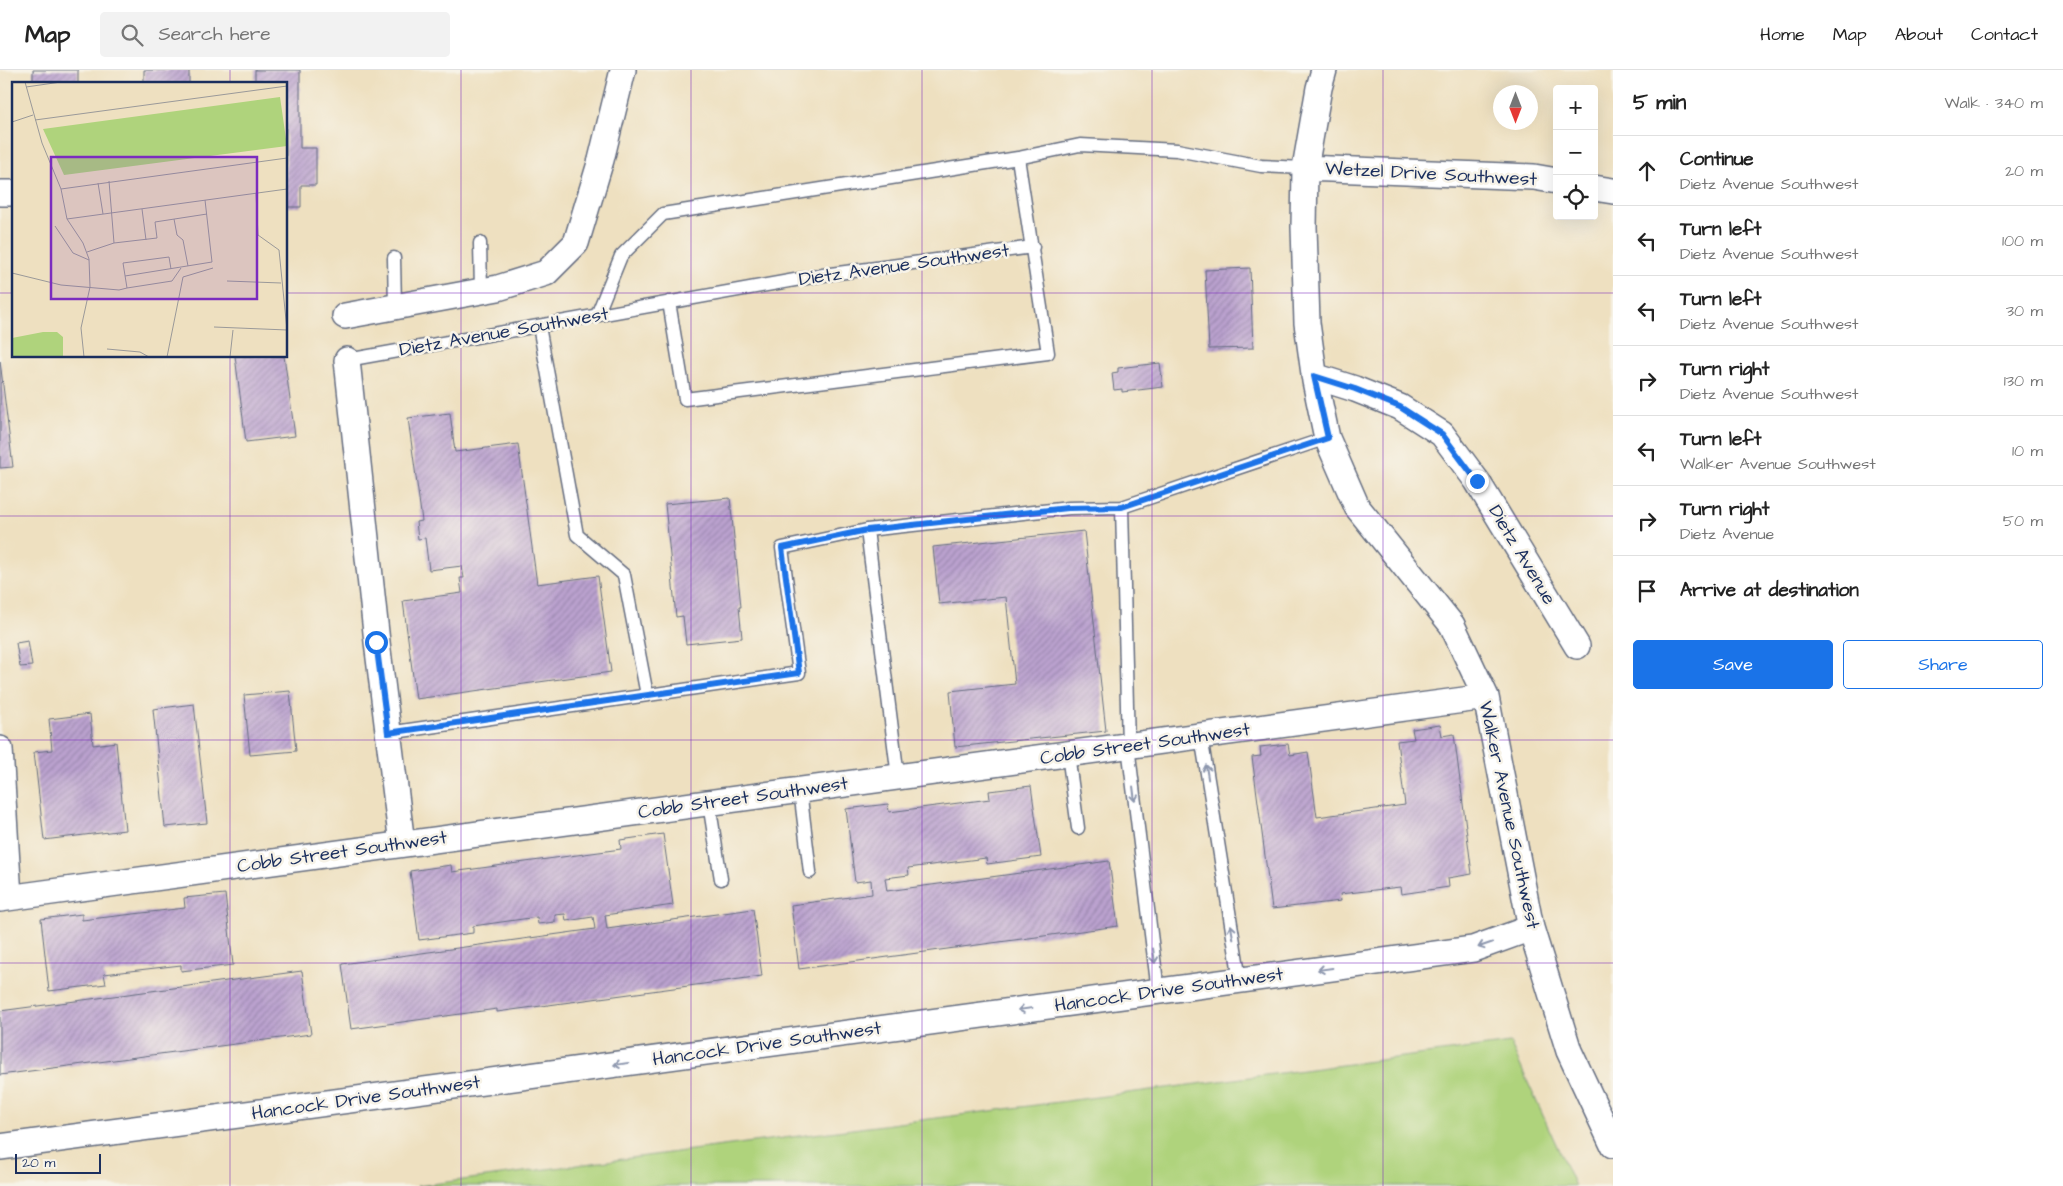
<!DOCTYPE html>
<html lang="en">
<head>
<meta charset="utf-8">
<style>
  body { margin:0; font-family:"Architects Daughter",sans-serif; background:#f2f2f2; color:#222 }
  .controls { position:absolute; right:15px; top:15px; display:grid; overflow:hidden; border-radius:5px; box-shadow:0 5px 20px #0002 }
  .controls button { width:45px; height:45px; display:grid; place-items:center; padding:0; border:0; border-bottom:1px solid #e0e0e0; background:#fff; color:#222; font:25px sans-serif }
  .compass { position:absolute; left:1493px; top:15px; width:45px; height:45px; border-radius:50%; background:#fff; box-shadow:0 5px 20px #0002; rotate:180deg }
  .scale { position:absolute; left:15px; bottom:12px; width:86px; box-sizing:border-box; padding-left:5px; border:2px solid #1b2f5e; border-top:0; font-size:14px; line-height:18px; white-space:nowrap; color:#1b2f5e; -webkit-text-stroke:4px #f7f3e8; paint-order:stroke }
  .stop { position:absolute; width:15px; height:15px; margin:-11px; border:4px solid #1a73e8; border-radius:50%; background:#fff }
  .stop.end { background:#1a73e8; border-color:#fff; box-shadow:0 1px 5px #0008 }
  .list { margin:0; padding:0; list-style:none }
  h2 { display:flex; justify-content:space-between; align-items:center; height:65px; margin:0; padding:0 20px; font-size:21px }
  h2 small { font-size:16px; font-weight:400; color:#767676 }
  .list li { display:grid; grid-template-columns:32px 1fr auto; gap:15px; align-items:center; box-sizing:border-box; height:70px; padding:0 20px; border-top:1px solid #e0e0e0 }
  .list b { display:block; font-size:19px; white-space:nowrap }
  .list p { margin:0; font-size:16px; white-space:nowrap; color:#767676 }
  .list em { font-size:16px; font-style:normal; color:#767676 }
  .actions { display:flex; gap:10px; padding:15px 20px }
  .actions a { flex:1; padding:11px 0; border:1px solid #1a73e8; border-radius:5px; text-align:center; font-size:18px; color:#1a73e8 }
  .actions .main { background:#1a73e8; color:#fff }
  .icon { flex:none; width:28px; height:28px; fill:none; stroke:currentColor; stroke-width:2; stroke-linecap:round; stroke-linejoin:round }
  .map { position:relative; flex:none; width:1613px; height:1116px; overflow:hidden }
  header { display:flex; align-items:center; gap:30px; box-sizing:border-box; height:70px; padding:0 25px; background:#fff; border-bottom:1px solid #e0e0e0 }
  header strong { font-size:24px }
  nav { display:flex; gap:28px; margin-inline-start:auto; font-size:18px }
  .search { width:350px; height:45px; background:#f2f2f2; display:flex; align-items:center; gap:12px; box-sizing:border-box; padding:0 18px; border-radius:5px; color:#767676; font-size:19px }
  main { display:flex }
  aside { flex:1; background:#fff }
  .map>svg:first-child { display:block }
  .green { fill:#afd37c; stroke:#65816d }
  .building { fill:url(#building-hatch) }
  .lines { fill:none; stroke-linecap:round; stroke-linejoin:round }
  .lane-casing { stroke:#656d80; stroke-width:15 }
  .street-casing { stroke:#656d80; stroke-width:28 }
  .lane { stroke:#fff; stroke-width:12 }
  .street { stroke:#fff; stroke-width:25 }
  .oneway { stroke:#8d97ae }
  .route { stroke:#1a73e8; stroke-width:6 }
  .grid { fill:none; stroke:#7b2cbf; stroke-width:1; stroke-opacity:0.55 }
  .labels { text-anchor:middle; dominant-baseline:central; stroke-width:5; stroke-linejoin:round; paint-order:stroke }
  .street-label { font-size:19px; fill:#1b2f5e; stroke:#f7f3e8 }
  .inset-road { fill:none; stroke:#9a9999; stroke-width:1 }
  .view { fill:#7b2cbf; fill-opacity:0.15; stroke:#7b2cbf; stroke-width:2.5 }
  .inset-edge { fill:none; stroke:#1b2f5e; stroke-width:2.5 }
</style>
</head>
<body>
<header>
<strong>Map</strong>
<div class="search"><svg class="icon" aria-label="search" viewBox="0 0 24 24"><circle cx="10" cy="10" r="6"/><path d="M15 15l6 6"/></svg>Search here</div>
<nav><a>Home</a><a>Map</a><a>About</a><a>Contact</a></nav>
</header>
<main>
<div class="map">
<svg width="1613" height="1116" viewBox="0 0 1613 1116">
  <defs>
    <pattern id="building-hatch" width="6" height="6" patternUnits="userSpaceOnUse" patternTransform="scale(1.25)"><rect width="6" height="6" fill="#bba2cf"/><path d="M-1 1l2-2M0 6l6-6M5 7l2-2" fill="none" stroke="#9784ab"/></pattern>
  </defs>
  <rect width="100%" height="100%" fill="#f7f3e8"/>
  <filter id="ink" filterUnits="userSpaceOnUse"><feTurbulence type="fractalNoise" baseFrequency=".02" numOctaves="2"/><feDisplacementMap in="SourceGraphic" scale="10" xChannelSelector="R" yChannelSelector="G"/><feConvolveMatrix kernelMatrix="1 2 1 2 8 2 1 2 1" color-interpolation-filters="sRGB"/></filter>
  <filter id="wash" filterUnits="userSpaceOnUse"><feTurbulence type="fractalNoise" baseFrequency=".0096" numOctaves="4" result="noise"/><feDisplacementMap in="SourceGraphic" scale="20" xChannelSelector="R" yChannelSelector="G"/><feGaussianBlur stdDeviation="1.12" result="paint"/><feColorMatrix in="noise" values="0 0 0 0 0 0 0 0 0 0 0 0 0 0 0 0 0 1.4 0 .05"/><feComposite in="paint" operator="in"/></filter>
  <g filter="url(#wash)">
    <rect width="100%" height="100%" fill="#eee0c0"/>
    <!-- green -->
    <path class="green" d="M1510,973L1575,1116H417Z"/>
    <g id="blocks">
      <!-- building -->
      <path class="building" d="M33,0H78V14H33Z
        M144,0H189V14H144Z
        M255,0H300V78H316V115H301V137H286V14H255Z
        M1250,198L1253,278L1209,279L1205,200Z
        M235,286H284L295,366L246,372Z
        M0,291L13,397L0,398Z
        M1160,293L1163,317L1122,322V319L1114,320L1112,303L1118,302V298Z
        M450,343L455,382L518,374L537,514L598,506L611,602L416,629L403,531L462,523L460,508H464L462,496L429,500L425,468L418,469L416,452L422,451L408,348Z
        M730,428L741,537H739L742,568L686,574L683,546L676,547L665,434Z
        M1084,461L1106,661L955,677L950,621L1015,614L1006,527L939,534L933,477Z
        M28,571L32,596L20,597L16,573Z
        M290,621L296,681L250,685L244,625Z
        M194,634L207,753L165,757L153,639Z
        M90,644L93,675L116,672L125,760L44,770L34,682L52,680L49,649Z
        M1440,655L1442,666L1454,664L1472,804L1448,808L1449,817L1401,824L1400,817L1340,824L1341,831L1272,839L1252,687L1261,686L1260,677L1288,674L1290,685L1308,682L1317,747L1405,735L1397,671L1414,669L1412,659Z
        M1031,716L1041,787L987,794L986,788L908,798L909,805L885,808L887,821L1109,791L1118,856L799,899L791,835L872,824L871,810L855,812L846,739L888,734L889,742L990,729L989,721Z
        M663,764L673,835L605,845L607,859L753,839L762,906L497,942V939L351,959L342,894L595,859L593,847L566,851L565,844L555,845V852L538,854L537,847L473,856V863L419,870L410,801L451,795L452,802L621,779L620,770Z
        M225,824L233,895L181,901V895L104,904L106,914L49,921L41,849L82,844V850L185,838L184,828Z
        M302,901L311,964L0,1005V941Z"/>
    </g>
  </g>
  <g filter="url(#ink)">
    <use href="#blocks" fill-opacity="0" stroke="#656d80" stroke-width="1"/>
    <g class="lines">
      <!-- lane casing -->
      <g class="lane-casing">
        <path id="lane" d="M480,173L481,220
          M394,188L395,237
          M669,232L685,329L1048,283L1018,88L1080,75L1177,80L1261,96L1305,98
          M597,245L621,186L663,144L1018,88
          M539,256L577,465L624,505L647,625
          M347,290L823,205L1033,177
          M1122,437L1128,676L1158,921
          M867,460L898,707
          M388,663L799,603L782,478L867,460L1069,438L1122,437L1327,368
          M1201,666L1240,910
          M1068,684L1078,758
          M800,720L810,802
          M709,733L721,809"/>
      </g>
      <!-- street casing -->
      <g class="street-casing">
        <path id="street" d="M1324,0L1319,18L1305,98L1304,157L1307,253L1315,311L1327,368L1357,437L1452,555L1486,627L1531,858L1569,981L1613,1075
          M1305,98L1534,107L1557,111
          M1594,118L1613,121
          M0,123H14
          M345,246L498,218L546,203L576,173L601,90L623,0
          M347,290L377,572L402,774
          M1314,306L1355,319L1400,337L1442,364L1477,411L1577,576
          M0,679L9,827
          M0,829L1486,627
          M0,1077L1473,879L1531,858"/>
      </g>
      <!-- lane -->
      <use href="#lane" class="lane"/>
      <!-- street -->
      <use href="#street" class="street"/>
    </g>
    <!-- one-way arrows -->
    <defs><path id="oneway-shaft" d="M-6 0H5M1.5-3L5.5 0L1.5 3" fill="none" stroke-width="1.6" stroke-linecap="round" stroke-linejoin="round" transform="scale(1.25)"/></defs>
    <g class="oneway">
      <use href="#oneway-shaft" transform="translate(1207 702) rotate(-99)"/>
      <use href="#oneway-shaft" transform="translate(1134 724) rotate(83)"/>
      <use href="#oneway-shaft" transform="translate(1232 862) rotate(-100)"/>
      <use href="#oneway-shaft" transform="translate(1485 875) rotate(161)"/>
      <use href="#oneway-shaft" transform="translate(1154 886) rotate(83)"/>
      <use href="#oneway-shaft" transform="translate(1325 899) rotate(172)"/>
      <use href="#oneway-shaft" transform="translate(1025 939) rotate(172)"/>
      <use href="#oneway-shaft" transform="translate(621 994) rotate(172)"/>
    </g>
  </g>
  <g class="lines" filter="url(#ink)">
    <!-- route -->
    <path class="route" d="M376,572L388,663L799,603L782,478L867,460L1068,438L1122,437L1328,368L1314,306L1355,319L1400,337L1442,364L1477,411"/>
  </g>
  <!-- grid -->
  <path class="grid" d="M230,0V14M461,0V1116M691,0V1116M922,0V1116M1152,0V1116M1383,0V1116M0,223H14M286,223H1613M230,286V1116M0,446H1613M0,670H1613M0,893H1613"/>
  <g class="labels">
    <!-- street labels -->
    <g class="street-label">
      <text transform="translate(1431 104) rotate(3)">Wetzel Drive Southwest</text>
      <text transform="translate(904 195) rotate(-8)">Dietz Avenue Southwest</text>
      <text transform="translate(504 262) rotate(-10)">Dietz Avenue Southwest</text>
      <text transform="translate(1522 485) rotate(59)">Dietz Avenue</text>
      <text transform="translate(1145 674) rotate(-8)">Cobb Street Southwest</text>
      <text transform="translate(743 728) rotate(-8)">Cobb Street Southwest</text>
      <text transform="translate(1509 745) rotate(78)">Walker Avenue Southwest</text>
      <text transform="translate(342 782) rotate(-8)">Cobb Street Southwest</text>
      <text transform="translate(1169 920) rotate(-8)">Hancock Drive Southwest</text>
      <text transform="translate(767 974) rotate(-8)">Hancock Drive Southwest</text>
      <text transform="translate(366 1028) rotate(-8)">Hancock Drive Southwest</text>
    </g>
  </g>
  <!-- overview -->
  <g transform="translate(12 12)">
    <rect width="275" height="275" fill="#eee0c0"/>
    <path d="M268,15L275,64L52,93L31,47ZM31,250H45L51,255V275H0V256Z" fill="#afd37c"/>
    <path class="inset-road" d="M13,0L30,61L49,107L55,137L71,161L77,177L78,205L69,246L72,275M14,5L49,0M23,38L275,4M0,40L21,33M97,99L102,161M86,101L91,132M49,107L275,76M244,111L246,153L267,168L275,248M130,127L134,158M55,137L275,107M162,137L165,153L171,158L176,184M43,144L61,171L77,178M75,170L102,161L145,156L143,140L195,132M0,191L49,203L107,208L115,206L111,181L157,175L159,187M113,194L200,180L193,118M215,199L269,201M115,206L160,199L169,186M202,245L275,248M95,267L128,270L137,275M155,275L171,195L201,186M218,275L221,248"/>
    <path class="view" d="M39,75H245V217H39Z"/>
    <rect width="275" height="275" class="inset-edge"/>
  </g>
</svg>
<div class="controls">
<button>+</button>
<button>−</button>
<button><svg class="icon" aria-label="locate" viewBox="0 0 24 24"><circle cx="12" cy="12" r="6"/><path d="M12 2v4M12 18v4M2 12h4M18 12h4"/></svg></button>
</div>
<svg class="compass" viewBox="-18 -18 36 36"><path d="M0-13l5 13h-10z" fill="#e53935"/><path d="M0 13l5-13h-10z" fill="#767676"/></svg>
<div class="scale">20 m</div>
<div class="stop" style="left:376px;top:572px"></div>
<div class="stop end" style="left:1477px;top:411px"></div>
</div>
<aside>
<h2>5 min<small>Walk · 340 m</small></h2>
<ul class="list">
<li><svg class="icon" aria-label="ahead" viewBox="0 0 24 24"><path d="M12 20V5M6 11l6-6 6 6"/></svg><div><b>Continue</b><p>Dietz Avenue Southwest</p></div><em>20 m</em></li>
<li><svg class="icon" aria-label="left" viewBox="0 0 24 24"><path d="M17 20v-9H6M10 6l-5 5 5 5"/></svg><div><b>Turn left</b><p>Dietz Avenue Southwest</p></div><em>100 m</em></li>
<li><svg class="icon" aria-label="left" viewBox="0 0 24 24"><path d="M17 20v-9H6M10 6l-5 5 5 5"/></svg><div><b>Turn left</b><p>Dietz Avenue Southwest</p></div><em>30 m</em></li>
<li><svg class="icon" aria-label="right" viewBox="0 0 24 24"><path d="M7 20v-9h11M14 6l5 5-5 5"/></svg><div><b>Turn right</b><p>Dietz Avenue Southwest</p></div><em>130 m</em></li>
<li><svg class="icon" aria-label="left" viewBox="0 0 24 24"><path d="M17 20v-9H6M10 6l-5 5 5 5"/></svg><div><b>Turn left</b><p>Walker Avenue Southwest</p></div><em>10 m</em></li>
<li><svg class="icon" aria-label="right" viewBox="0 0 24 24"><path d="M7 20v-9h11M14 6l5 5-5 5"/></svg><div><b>Turn right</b><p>Dietz Avenue</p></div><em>50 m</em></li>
<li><svg class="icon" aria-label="arrive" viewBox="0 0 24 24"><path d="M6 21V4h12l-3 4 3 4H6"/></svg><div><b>Arrive at destination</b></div></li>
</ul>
<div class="actions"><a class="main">Save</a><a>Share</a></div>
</aside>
</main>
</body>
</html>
